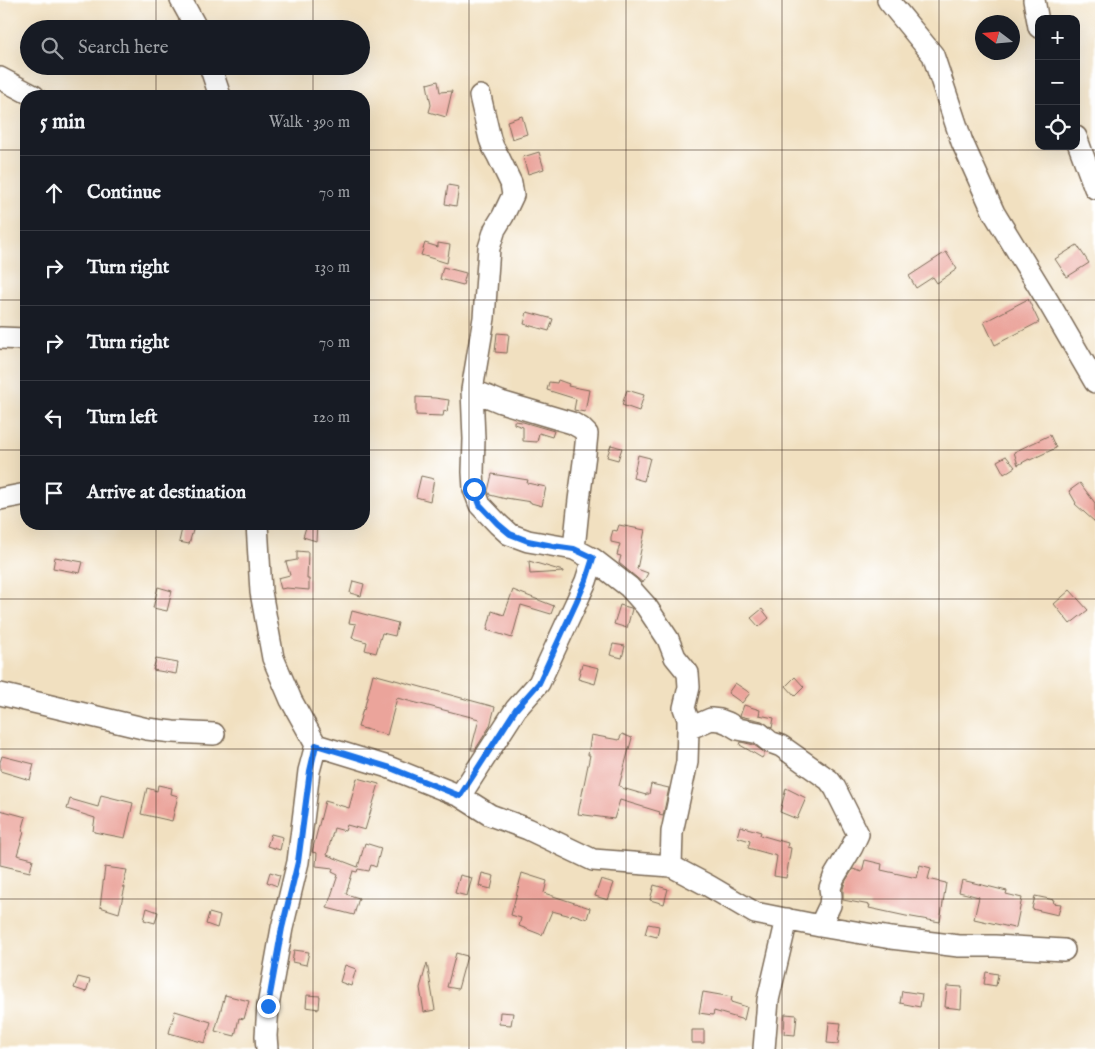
<!DOCTYPE html>
<html lang="en">
<head>
<meta charset="utf-8">
<style>
  body { margin:0; font-family:"IM FELL English",serif; background:#20242c; color:#f1f3f6 }
  .controls { position:absolute; right:15px; top:15px; display:grid; overflow:hidden; border-radius:10px; box-shadow:0 5px 20px #0002 }
  .controls button { width:45px; height:45px; display:grid; place-items:center; padding:0; border:0; border-bottom:1px solid #363941; background:#171b24; color:#f1f3f6; font:25px sans-serif }
  .compass { position:absolute; left:975px; top:15px; width:45px; height:45px; border-radius:50%; background:#171b24; box-shadow:0 5px 20px #0002; rotate:286deg }
  .stop { position:absolute; width:15px; height:15px; margin:-11px; border:4px solid #1a73e8; border-radius:50%; background:#fff }
  .stop.end { background:#1a73e8; border-color:#fff; box-shadow:0 1px 5px #0008 }
  .list { margin:0; padding:0; list-style:none }
  h2 { display:flex; justify-content:space-between; align-items:center; height:65px; margin:0; padding:0 20px; font-size:21px }
  h2 small { font-size:16px; font-weight:400; color:#9ea1a6 }
  .list li { display:grid; grid-template-columns:32px 1fr auto; gap:15px; align-items:center; box-sizing:border-box; height:75px; padding:0 20px; border-top:1px solid #363941 }
  .list b { display:block; font-size:19px; white-space:nowrap }
  .list em { font-size:16px; font-style:normal; color:#9ea1a6 }
  .icon { flex:none; width:28px; height:28px; fill:none; stroke:currentColor; stroke-width:2; stroke-linecap:round; stroke-linejoin:round }
  .map { position:relative; flex:none; width:1095px; height:1049px; overflow:hidden }
  .search { position:absolute; background:#171b24; box-shadow:0 5px 20px #0002; left:20px; top:20px; width:350px; height:55px; display:flex; align-items:center; gap:12px; box-sizing:border-box; padding:0 18px; border-radius:28px; color:#9ea1a6; font-size:19px }
  .panel { position:absolute; background:#171b24; box-shadow:0 5px 20px #0002; left:20px; top:90px; width:350px; height:440px; border-radius:20px }
  .map>svg:first-child { display:block }
  .building { fill:#eba49b }
  .lines { fill:none; stroke-linecap:round; stroke-linejoin:round }
  .minor-casing { stroke:#7b6a57; stroke-width:24 }
  .minor { stroke:#fff; stroke-width:21 }
  .route { stroke:#1a73e8; stroke-width:6 }
  .grid { fill:none; stroke:#3b2a1e; stroke-width:1; stroke-opacity:0.55 }
</style>
</head>
<body>
<div class="map">
<svg width="1095" height="1049" viewBox="0 0 1095 1049">
  <rect width="100%" height="100%" fill="#fff"/>
  <filter id="ink" filterUnits="userSpaceOnUse"><feTurbulence type="fractalNoise" baseFrequency=".02" numOctaves="2"/><feDisplacementMap in="SourceGraphic" scale="10" xChannelSelector="R" yChannelSelector="G"/><feConvolveMatrix kernelMatrix="1 2 1 2 8 2 1 2 1" color-interpolation-filters="sRGB"/></filter>
  <filter id="wash" filterUnits="userSpaceOnUse"><feTurbulence type="fractalNoise" baseFrequency=".0096" numOctaves="4" result="noise"/><feDisplacementMap in="SourceGraphic" scale="20" xChannelSelector="R" yChannelSelector="G"/><feGaussianBlur stdDeviation="1.12" result="paint"/><feColorMatrix in="noise" values="0 0 0 0 0 0 0 0 0 0 0 0 0 0 0 0 0 1.4 0 .05"/><feComposite in="paint" operator="in"/></filter>
  <g filter="url(#wash)">
    <rect width="100%" height="100%" fill="#f1e0c0"/>
    <g id="blocks">
      <!-- building -->
      <path class="building" d="M438,81L440,92L452,91L446,117L429,112L431,105L427,84Z
        M522,116L527,134L512,139L507,121Z
        M539,152L544,169L528,174L523,157Z
        M448,185L459,187L456,206L445,204Z
        M425,243L438,247V243L450,245L447,263L421,255Z
        M1077,245L1089,263L1067,277L1055,259Z
        M946,252L957,269L937,283L933,277L916,288L909,276Z
        M443,267L466,273L463,285L440,279Z
        M1028,299L1039,322L995,345L984,322Z
        M527,312L553,319L549,331L524,324Z
        M497,333L509,334L507,353L495,352Z
        M558,380L569,384L568,386L589,390L585,412L574,410L576,399L547,390L549,382L557,383Z
        M627,390L644,395L639,411L622,405Z
        M416,397L435,398L449,400L447,412L444,411L443,416L416,415Z
        M514,421L523,422L554,431L552,437L539,433L537,442L523,441V427L514,424Z
        M1050,435L1056,448L1030,460L1029,459L1018,465L1014,452Z
        M611,445L622,448L618,460L607,457Z
        M638,455L650,458L644,481L633,478Z
        M1006,456L1015,467L1004,474L997,461Z
        M492,474L528,480L527,483L546,487L542,506L531,503V502L506,498V499L490,495L488,491Z
        M421,476L434,479L430,501L416,497Z
        M1080,483L1095,503V522L1075,504L1076,503L1069,491Z
        M183,524L194,527L189,544L179,542Z
        M307,524H317L316,541L303,537Z
        M619,525L645,530L637,569L648,573L643,583L619,563L621,556L617,555L620,544L611,542V537L613,530L617,531Z
        M297,551L308,552L307,579H309V590L286,588L281,589L278,578L290,575L286,562L297,560Z
        M55,557L83,562L80,573L53,568Z
        M529,561L563,571V572L530,574Z
        M353,581L364,584L361,596L350,593Z
        M158,587L172,591L167,611L153,608Z
        M513,590L554,606L551,614L521,605L512,638L487,630L492,611L504,615Z
        M1070,590L1088,610L1070,624L1054,604Z
        M620,605L631,608L632,609L627,628L614,624Z
        M762,609L769,618L759,627L751,618Z
        M352,611L398,623L395,636L382,633L376,653L365,650L367,642L352,638L356,624L349,623Z
        M613,644L625,646L622,658L610,655Z
        M156,659L178,663L176,674L153,670Z
        M582,664L599,668L595,684L578,679Z
        M373,674L495,707L490,726L475,750H471L479,719L397,698L387,735L358,727L363,709L364,710Z
        M795,677L804,687L795,696L786,686Z
        M735,683L750,693L742,703L728,693Z
        M744,705L760,710L759,715L774,718L772,728L762,721L740,716Z
        M622,734L632,738L619,786L622,787V788L646,795V794H649L651,784L669,788L663,816L659,815L660,812L620,800L614,819L578,814L590,755H588L591,735L619,740Z
        M741,742L754,745L765,753L762,758L740,745Z
        M2,756L34,764L30,780L0,771V762Z
        M357,778L379,784L365,830L347,825L345,831L334,828L327,855L358,867L365,843L381,848L376,867L371,865L369,871L358,869L357,872L353,871L346,894L359,898L354,915L327,908L338,875L332,872L333,868L316,866L317,853L312,852L325,801L349,808Z
        M158,785L172,788L171,794L178,796L172,821L141,814L147,788L157,791Z
        M786,788L806,798L797,819L780,812Z
        M101,795L133,803L125,838L94,832V831H93L95,818L67,809L70,799L98,807Z
        M0,810L26,817L22,831L24,832L17,855L33,859L30,872L0,865Z
        M740,826L761,832L760,835L788,843L787,847L791,848L786,878L774,876L777,856L748,848L750,841L737,837Z
        M271,834L283,837L280,850L267,846Z
        M865,860L882,864L881,870L917,878L920,865L931,868L928,879L946,883L940,922L906,916L869,908L870,905L843,900V889L845,882L853,869L862,872Z
        M105,867L127,870L123,887H125L119,913L100,907Z
        M270,872L280,875L277,886L267,882Z
        M482,873L494,876L491,889L479,886Z
        M522,873L547,881L544,893L590,908L587,919L572,914L571,916L552,911L542,935L519,926L521,918L511,915Z
        M460,875L472,878L467,896L455,893Z
        M601,879L614,883L608,900L595,896Z
        M962,880L1007,891L1006,894L1022,898L1016,927L1014,928L974,919L979,897L959,892Z
        M654,885L668,889L664,904L650,900Z
        M1035,896L1054,900L1053,903L1061,904L1058,915L1032,909Z
        M147,908L158,912L155,923L144,920Z
        M209,913L220,916L217,928L206,924Z
        M648,924L659,926L657,937L645,934Z
        M294,950L309,952L306,965L292,962Z
        M456,953L467,956L458,989L447,987Z
        M427,963L435,1010L424,1012L420,988Z
        M345,965L356,969L351,986L340,982Z
        M986,972L998,974L996,986L984,984Z
        M78,977L90,980L86,992L74,988Z
        M947,986L962,987L961,1009L945,1007Z
        M902,991L922,994L920,1007L900,1003Z
        M703,992L732,997L731,1002L747,1007L744,1020L714,1011L713,1015L699,1013Z
        M225,995L249,1001L244,1019L239,1018L235,1036L215,1031Z
        M307,995L320,996L319,1009L306,1007Z
        M175,1011L211,1022L205,1043L169,1033Z
        M500,1012L513,1013L511,1025L499,1024Z
        M785,1014L797,1015L795,1035L784,1034Z
        M829,1022L841,1023L838,1044L827,1043Z
        M692,1030H704V1043H692Z"/>
    </g>
  </g>
  <g filter="url(#ink)">
    <use href="#blocks" fill-opacity="0" stroke="#7b6a57" stroke-width="1"/>
    <g class="lines">
      <!-- minor casing -->
      <g class="minor-casing">
        <path id="minor" d="M181,0L197,29
          M888,0L933,55L962,142L994,213L1049,303L1095,382
          M1034,0L1039,27
          M210,66L220,96
          M0,78L34,96
          M480,96L490,139L493,147L498,156L511,183L513,195L503,216L495,229L489,248L484,318L472,390L474,439L473,472L474,489L480,505L498,524L509,534L528,541L574,549L593,559L629,587L646,606L668,639L675,657L688,673L689,687L684,708L688,719V729L687,762L672,832L671,866
          M1076,137L1095,188
          M0,338L26,339
          M472,390L501,402L572,423L581,428L587,434L585,454L579,500L574,549
          M0,499L26,494
          M257,524L261,592L273,658L291,700L316,745L388,767L460,796L490,815L528,829L593,860L671,866L709,886L755,913L820,926L891,938L959,946H995L1064,950
          M0,694L147,729L173,732L214,734
          M688,729L711,719L720,720L728,723L738,729L759,733L770,742L781,746L829,780L835,788L858,834L852,847L834,877L830,888L831,896L830,905L820,926
          M460,796L516,709L539,683L576,603L586,581L593,559
          M267,1049L266,1036L268,1006L282,928L298,862L309,771L316,745
          M764,1049L768,1000L787,919"/>
      </g>
      <!-- minor -->
      <use href="#minor" class="minor"/>
    </g>
  </g>
  <g class="lines" filter="url(#ink)">
    <!-- route -->
    <path class="route" d="M268,1006L282,928L298,862L310,771L316,745L388,767L460,796L516,709L539,683L576,603L586,580L593,558L574,549L553,546L528,541L510,534L498,524L480,505L474,489"/>
  </g>
  <!-- grid -->
  <path class="grid" d="M156,0V29M313,0V29M469,0V1049M626,0V1049M782,0V1049M939,0V1049M156,66V96M313,66V96M0,150H26M364,150H1095M0,300H26M364,300H1095M0,450H26M364,450H1095M156,524V1049M313,524V1049M0,599H1095M0,749H1095M0,899H1095"/>
</svg>
<div class="controls">
<button>+</button>
<button>−</button>
<button><svg class="icon" aria-label="locate" viewBox="0 0 24 24"><circle cx="12" cy="12" r="6"/><path d="M12 2v4M12 18v4M2 12h4M18 12h4"/></svg></button>
</div>
<svg class="compass" viewBox="-18 -18 36 36"><path d="M0-13l5 13h-10z" fill="#e53935"/><path d="M0 13l5-13h-10z" fill="#9ea1a6"/></svg>
<div class="stop" style="left:474px;top:489px"></div>
<div class="stop end" style="left:268px;top:1006px"></div>
<div class="search"><svg class="icon" aria-label="search" viewBox="0 0 24 24"><circle cx="10" cy="10" r="6"/><path d="M15 15l6 6"/></svg>Search here</div>
<section class="panel">
<h2>5 min<small>Walk · 390 m</small></h2>
<ul class="list">
<li><svg class="icon" aria-label="ahead" viewBox="0 0 24 24"><path d="M12 20V5M6 11l6-6 6 6"/></svg><div><b>Continue</b></div><em>70 m</em></li>
<li><svg class="icon" aria-label="right" viewBox="0 0 24 24"><path d="M7 20v-9h11M14 6l5 5-5 5"/></svg><div><b>Turn right</b></div><em>130 m</em></li>
<li><svg class="icon" aria-label="right" viewBox="0 0 24 24"><path d="M7 20v-9h11M14 6l5 5-5 5"/></svg><div><b>Turn right</b></div><em>70 m</em></li>
<li><svg class="icon" aria-label="left" viewBox="0 0 24 24"><path d="M17 20v-9H6M10 6l-5 5 5 5"/></svg><div><b>Turn left</b></div><em>120 m</em></li>
<li><svg class="icon" aria-label="arrive" viewBox="0 0 24 24"><path d="M6 21V4h12l-3 4 3 4H6"/></svg><div><b>Arrive at destination</b></div></li>
</ul>
</section>
</div>
</body>
</html>
